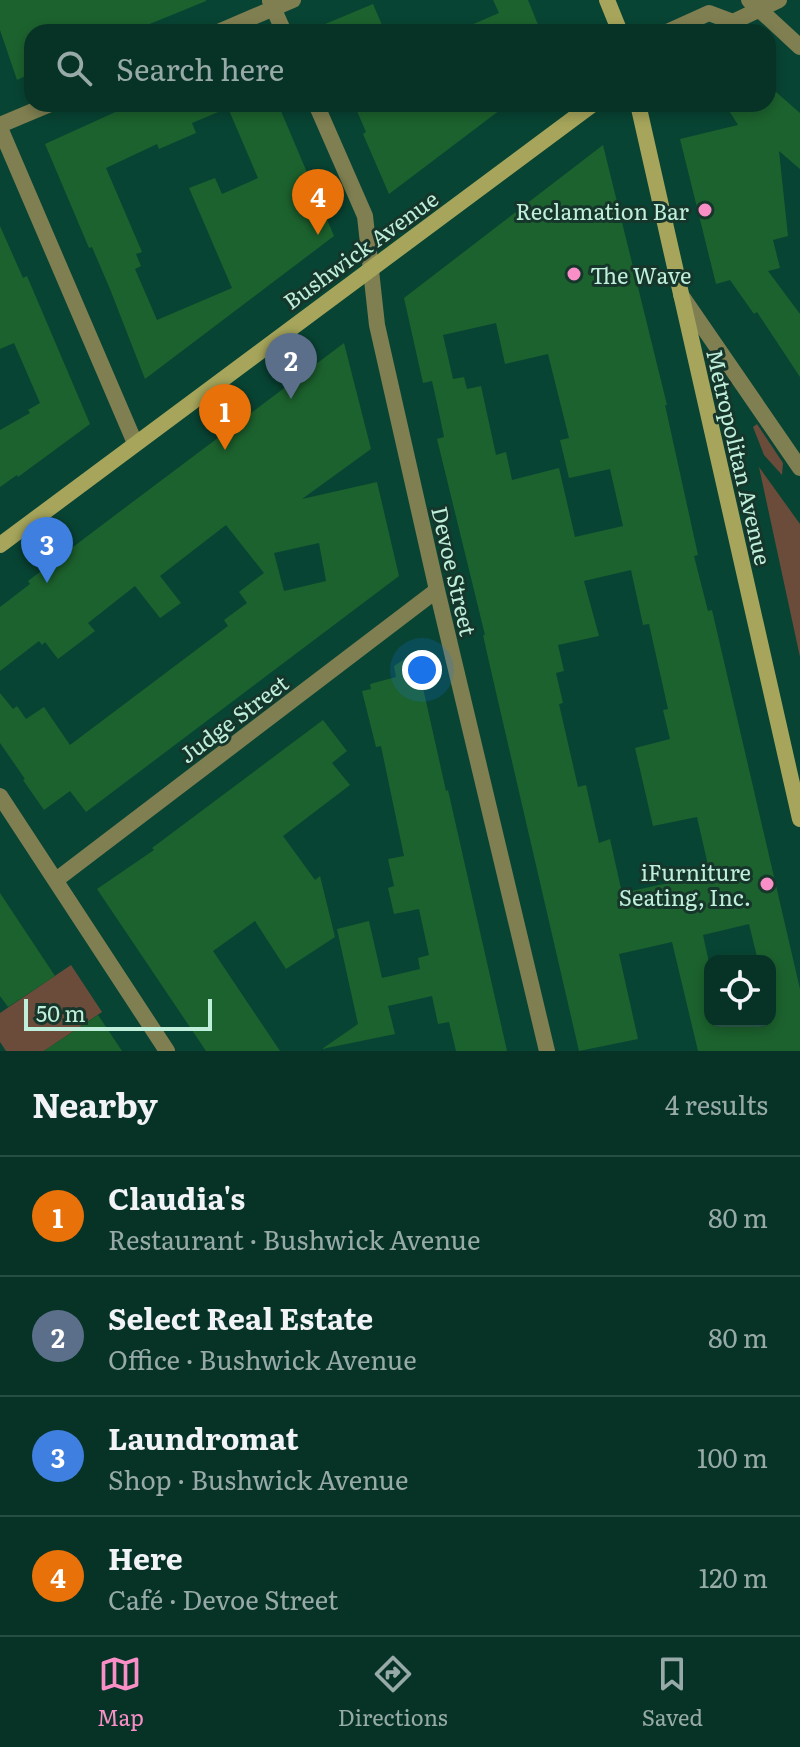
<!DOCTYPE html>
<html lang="en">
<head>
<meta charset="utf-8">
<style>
  body { margin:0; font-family:Literata,serif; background:#0f3b2e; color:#f1f3f6 }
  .controls { position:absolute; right:24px; bottom:24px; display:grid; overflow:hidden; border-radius:16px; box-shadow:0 4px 12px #0003 }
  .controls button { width:72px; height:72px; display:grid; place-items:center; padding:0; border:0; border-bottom:2px solid #274e43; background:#063326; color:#f1f3f6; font:40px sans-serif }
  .scale { position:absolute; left:24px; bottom:20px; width:188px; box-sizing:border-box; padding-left:8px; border:4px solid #bfeedb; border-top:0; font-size:22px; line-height:28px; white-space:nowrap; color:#bfeedb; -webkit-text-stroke:6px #16362b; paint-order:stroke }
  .you { position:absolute; left:422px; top:670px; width:28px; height:28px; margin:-20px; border:6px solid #fff; border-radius:50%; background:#1a73e8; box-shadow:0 0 0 12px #1a73e833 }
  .badge { display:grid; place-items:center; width:52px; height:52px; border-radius:50%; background:#fa8fc7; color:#fff; font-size:26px; font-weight:700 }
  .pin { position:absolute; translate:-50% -66px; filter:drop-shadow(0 2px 4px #0008) }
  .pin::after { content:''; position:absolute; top:42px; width:28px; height:24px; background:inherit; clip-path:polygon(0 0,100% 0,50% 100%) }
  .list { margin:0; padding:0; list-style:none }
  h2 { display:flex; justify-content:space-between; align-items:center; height:104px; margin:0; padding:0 32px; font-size:34px }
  h2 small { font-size:26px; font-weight:400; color:#98aaa7 }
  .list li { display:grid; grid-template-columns:52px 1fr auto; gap:24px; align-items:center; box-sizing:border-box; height:120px; padding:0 32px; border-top:2px solid #274e43 }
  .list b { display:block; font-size:30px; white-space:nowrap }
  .list p { margin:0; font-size:26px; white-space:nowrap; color:#98aaa7 }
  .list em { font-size:26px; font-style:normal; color:#98aaa7 }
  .icon { flex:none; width:44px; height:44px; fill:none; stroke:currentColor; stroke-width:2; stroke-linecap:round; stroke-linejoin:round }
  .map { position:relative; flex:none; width:800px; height:1051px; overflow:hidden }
  .search { position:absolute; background:#063326; box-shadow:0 4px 12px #0003; left:24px; right:24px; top:24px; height:88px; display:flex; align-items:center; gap:20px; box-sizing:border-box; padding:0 28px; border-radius:24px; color:#98aaa7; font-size:30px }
  .sheet { height:584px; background:#063326 }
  nav { display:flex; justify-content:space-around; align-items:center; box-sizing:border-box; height:112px; border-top:2px solid #274e43; background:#063326; font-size:22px; color:#98aaa7 }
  nav a { display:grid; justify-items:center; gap:4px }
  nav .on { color:#fa8fc7 }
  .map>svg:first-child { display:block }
  .green { fill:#6b4c3b }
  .building { fill:#1c622e; fill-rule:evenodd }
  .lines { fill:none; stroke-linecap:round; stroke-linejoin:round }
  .street { stroke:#7f7f51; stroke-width:16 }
  .secondary { stroke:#a6a55b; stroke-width:16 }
  .poi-dot { fill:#fa8fc7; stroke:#16362b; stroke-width:3 }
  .labels { text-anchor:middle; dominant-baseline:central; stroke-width:6; stroke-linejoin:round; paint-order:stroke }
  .poi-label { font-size:22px; fill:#bfeedb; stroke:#16362b; text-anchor:end }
  .street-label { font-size:22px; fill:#bfeedb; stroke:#16362b }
</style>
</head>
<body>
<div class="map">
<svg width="800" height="1051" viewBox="0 0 800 1051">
  <rect width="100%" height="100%" fill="#084433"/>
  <!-- green -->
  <path class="green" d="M757,424L783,463L782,475L764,455L753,427Z
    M759,467L800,524V657Z
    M71,965L102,1012L44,1051H6L0,1042V1013Z"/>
  <!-- building -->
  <path class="building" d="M0,0H206V1L130,32H32V73L17,80L0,30Z
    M493,0H528L541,32H455L499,13Z
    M373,4L385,32H306Z
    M768,85L800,113V169L779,151L788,236L773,240L780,268L768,271L800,314V377L757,312L754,314L730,280L716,284L680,139L738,125L725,104H768Z
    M133,104H278L334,236L145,379L110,289L92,247L89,248L45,144ZM228,108L258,178L222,194L215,178L189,188L232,288L157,320L135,269L141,266L136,254L142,252L106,168L157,144L159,149L196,133L192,123Z
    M354,104H508L389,194L363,134L366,132Z
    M603,145L667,405H665L698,555L694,556L708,611L712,610L800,989V1051H698L672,942L619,954L638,1039L579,1051L489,662L483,635H485L437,439L444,437L438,408L432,381L423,383L404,298ZM496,323L505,364L548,354L569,438L560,440L569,478L610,469L623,526L575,537L559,468L512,480L506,452L496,455L481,386L467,389L464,377L453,379L443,335ZM631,570L643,625L649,624L668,709L663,710L670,739L635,748L653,826L697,817L710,874L622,893L610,839L599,843L586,785L578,787L559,704L563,703L556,673L564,671L558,645L599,636L584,581ZM749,924L758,961H770V1021H710V967L703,935Z
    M0,226L23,278L27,276L90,424L18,477L17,475L0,487V430L30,413L28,410L40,403L14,343L0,349Z
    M344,343L371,449L302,499L377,482L399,576L86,812L70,791L44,810L23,780L25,779L0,743V693L13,709L17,706L26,719L44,707L70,745L228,626L224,620L247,603L239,592L264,573L226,525L160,576L181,603L160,618L135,586L88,623L95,631L58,659L45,642L42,645L39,641L0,671V607L30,584L28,581L114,516ZM319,543L326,581L284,591L274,553Z
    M415,652L446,791L448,790L507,1051H456L449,1022L438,1024L432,996L388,1006L395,1034L322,1049L358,1024L337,929L369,921L382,978L420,969L418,958L429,955L419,909L394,914L388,888L394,886L388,859L404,856L381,746L376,747L362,691L371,689L370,684L396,677L394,666Z
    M323,720L347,751L332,763L350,785L283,836L315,880L320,876L335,937L286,969L255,921L213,951L280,1051H206L97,889L154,850L152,848Z
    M0,893L55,976L8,1007L0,996Z
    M98,1015L122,1051H44Z"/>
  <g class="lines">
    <!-- street -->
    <path class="street" d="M749,0L800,47
      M270,1L284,32
      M729,31L733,22L779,0
      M218,32L293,0
      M667,32L709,13L733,22
      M316,104L365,216L377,325L437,590L547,1051
      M0,125L50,104
      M0,128L135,443
      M681,295L800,468
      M0,796L167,1051
      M56,880L437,590"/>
    <!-- secondary -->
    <path class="secondary" d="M607,0L620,32
      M638,104L800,819
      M0,545L593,104"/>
  </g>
  <!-- markers -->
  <g class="poi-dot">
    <circle cx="705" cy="210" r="8"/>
    <circle cx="574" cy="274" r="8"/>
    <circle cx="767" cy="884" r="8"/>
  </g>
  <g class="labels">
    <!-- poi labels -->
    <g class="poi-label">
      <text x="689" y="210">Reclamation Bar</text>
      <text x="590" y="274" text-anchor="start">The Wave</text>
      <text x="751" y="871">iFurniture<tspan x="751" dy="25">Seating, Inc.</tspan></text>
    </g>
    <!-- street labels -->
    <g class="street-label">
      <text transform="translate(360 249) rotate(-36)">Bushwick Avenue</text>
      <text transform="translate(740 457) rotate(77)">Metropolitan Avenue</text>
      <text transform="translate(455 571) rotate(77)">Devoe Street</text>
      <text transform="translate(233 718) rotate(-37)">Judge Street</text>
    </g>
  </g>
</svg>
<div class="controls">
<button><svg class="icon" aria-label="locate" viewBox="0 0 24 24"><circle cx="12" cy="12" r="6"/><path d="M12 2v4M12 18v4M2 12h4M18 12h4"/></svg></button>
</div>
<div class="scale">50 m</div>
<div class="you"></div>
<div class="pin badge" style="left:225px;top:450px;background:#e8710a">1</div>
<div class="pin badge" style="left:291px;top:399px;background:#5c6f8a">2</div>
<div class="pin badge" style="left:47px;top:583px;background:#3f7fe0">3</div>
<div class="pin badge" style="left:318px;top:235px;background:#e8710a">4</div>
<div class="search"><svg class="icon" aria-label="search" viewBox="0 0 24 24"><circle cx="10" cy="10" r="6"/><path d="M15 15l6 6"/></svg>Search here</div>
</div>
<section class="sheet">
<h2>Nearby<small>4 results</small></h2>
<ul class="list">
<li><span class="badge" style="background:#e8710a">1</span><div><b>Claudia's</b><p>Restaurant · Bushwick Avenue</p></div><em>80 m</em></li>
<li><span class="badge" style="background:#5c6f8a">2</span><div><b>Select Real Estate</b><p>Office · Bushwick Avenue</p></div><em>80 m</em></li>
<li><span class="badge" style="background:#3f7fe0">3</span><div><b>Laundromat</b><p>Shop · Bushwick Avenue</p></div><em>100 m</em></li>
<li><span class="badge" style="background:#e8710a">4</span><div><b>Here</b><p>Café · Devoe Street</p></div><em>120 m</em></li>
</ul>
</section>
<nav>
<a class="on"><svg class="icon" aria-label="map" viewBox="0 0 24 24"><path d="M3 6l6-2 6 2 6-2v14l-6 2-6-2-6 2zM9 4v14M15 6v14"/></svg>Map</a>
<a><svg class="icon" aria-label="directions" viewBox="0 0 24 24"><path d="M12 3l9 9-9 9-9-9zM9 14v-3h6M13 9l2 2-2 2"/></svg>Directions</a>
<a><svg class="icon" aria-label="saved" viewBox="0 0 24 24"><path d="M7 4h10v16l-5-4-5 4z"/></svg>Saved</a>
</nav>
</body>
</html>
